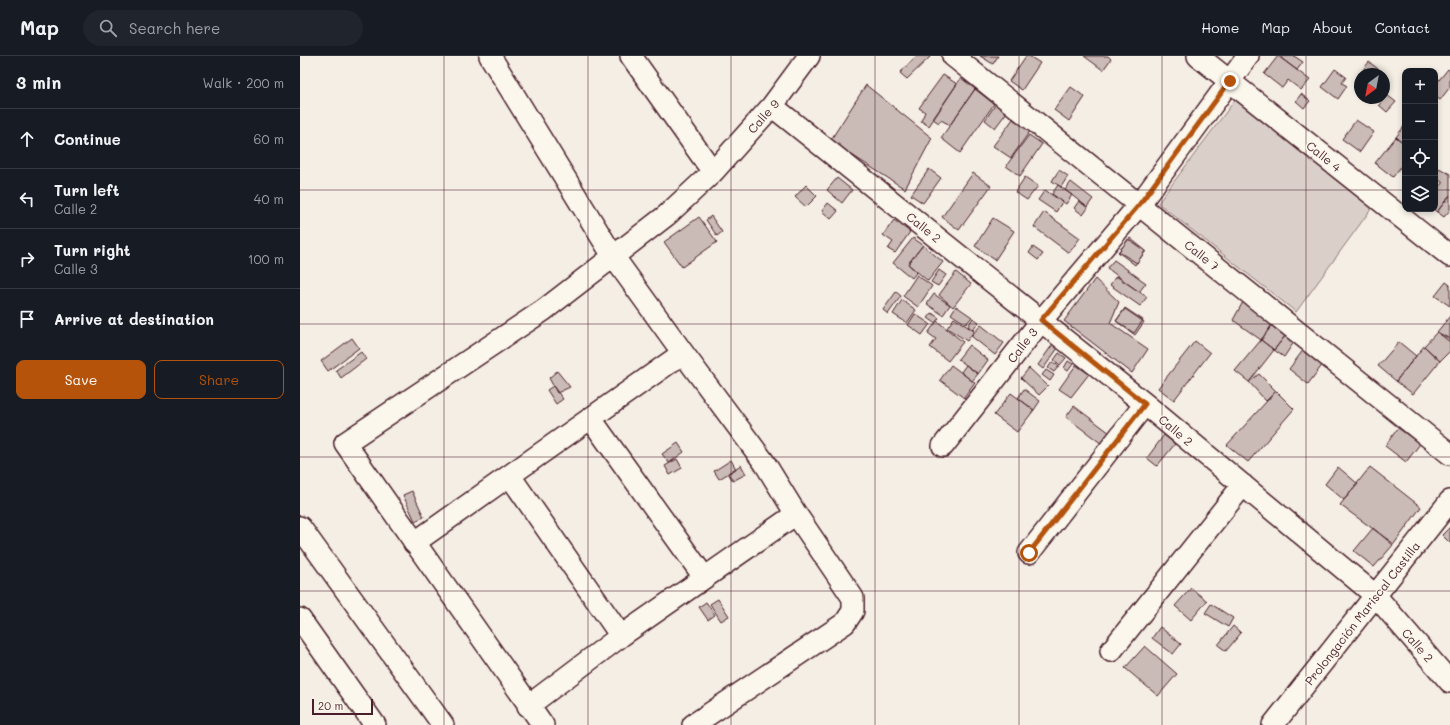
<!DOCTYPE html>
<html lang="en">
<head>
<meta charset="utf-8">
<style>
  body { margin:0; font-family:Mali,sans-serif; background:#20242c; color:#f1f3f6 }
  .controls { position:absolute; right:12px; top:12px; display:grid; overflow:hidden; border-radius:8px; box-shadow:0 2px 6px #0003 }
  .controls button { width:36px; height:36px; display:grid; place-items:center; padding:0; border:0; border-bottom:1px solid #363941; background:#171b24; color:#f1f3f6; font:20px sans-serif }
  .compass { position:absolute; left:1054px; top:12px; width:36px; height:36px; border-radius:50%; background:#171b24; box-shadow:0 2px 6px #0003; rotate:212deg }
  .scale { position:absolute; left:12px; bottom:10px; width:61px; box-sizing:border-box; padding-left:4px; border:2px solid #4a1f2b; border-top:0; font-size:11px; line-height:14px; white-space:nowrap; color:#4a1f2b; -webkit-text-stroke:3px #fbf7ec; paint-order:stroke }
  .stop { position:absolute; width:12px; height:12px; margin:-9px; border:3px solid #b45309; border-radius:50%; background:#fff }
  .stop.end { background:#b45309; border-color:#fff; box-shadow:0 1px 4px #0008 }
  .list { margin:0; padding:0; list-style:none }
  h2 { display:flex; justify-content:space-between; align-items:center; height:52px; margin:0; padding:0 16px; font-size:17px }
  h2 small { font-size:13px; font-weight:400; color:#9ea1a6 }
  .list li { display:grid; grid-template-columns:26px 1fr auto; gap:12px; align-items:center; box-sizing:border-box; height:60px; padding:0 16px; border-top:1px solid #363941 }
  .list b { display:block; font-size:15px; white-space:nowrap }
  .list p { margin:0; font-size:13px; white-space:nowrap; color:#9ea1a6 }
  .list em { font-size:13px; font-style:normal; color:#9ea1a6 }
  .actions { display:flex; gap:8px; padding:12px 16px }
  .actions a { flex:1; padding:9px 0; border:1px solid #b45309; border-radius:8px; text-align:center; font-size:14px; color:#b45309 }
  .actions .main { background:#b45309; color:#fff }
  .icon { flex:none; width:22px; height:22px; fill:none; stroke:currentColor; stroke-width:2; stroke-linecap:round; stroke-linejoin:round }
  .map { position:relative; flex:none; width:1150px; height:669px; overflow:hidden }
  header { display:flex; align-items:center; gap:24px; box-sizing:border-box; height:56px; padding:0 20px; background:#171b24; border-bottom:1px solid #363941 }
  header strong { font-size:19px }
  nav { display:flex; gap:22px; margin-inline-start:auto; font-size:14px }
  .search { width:280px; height:36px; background:#20242c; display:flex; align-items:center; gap:10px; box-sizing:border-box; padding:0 14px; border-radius:22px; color:#9ea1a6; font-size:15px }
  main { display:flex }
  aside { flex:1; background:#171b24 }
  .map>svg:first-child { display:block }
  .green { fill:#dbd0c9; stroke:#92787a }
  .building { fill:#cabbb6; stroke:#4a1f2b }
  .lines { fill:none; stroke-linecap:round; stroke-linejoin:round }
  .minor-casing { stroke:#4a1f2b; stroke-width:24 }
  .minor { stroke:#fbf7ec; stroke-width:21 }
  .route { stroke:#b45309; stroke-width:5 }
  .grid { fill:none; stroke:#4a1f2b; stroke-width:1; stroke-opacity:0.55 }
  .labels { text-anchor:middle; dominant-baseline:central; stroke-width:3; stroke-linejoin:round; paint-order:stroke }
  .street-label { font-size:12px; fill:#4a1f2b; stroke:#fbf7ec }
</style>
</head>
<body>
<header>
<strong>Map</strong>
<div class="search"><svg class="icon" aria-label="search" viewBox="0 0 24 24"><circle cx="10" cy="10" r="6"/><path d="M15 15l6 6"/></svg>Search here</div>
<nav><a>Home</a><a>Map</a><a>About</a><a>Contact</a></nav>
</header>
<main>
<aside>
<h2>3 min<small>Walk · 200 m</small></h2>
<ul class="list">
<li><svg class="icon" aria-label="ahead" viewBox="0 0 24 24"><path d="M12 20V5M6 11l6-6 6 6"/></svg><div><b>Continue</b></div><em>60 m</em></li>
<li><svg class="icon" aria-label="left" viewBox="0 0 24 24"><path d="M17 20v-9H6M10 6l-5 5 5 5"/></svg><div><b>Turn left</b><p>Calle 2</p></div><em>40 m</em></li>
<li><svg class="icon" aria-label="right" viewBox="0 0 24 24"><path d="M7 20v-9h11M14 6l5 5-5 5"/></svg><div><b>Turn right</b><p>Calle 3</p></div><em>100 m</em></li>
<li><svg class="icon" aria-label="arrive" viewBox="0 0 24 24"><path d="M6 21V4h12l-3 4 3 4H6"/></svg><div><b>Arrive at destination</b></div></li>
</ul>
<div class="actions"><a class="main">Save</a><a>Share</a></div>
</aside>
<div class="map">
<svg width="1150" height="669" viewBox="0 0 1150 669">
  <rect width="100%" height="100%" fill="#f4eee4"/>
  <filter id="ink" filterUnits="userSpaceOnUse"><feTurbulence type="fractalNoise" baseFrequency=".025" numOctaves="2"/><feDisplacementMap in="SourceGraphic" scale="8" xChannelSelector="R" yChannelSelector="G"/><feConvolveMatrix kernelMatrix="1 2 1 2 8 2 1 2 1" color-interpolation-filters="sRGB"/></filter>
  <g filter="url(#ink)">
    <!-- green -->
    <path class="green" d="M938,40L1074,149L996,256L858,147Z"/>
    <!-- building -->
    <path class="building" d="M616,0H631L607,23L600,17Z
      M680,0H698L693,8Z
      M726,0H729L740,7L722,34L709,25Z
      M784,0H808L811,3L803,14Z
      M978,0L1010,24L1001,34L988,24L982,32L964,18Z
      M982,0H994L1003,6L997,14L981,2Z
      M1069,6L1086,19L1084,21V18L1059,19Z
      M1035,13L1046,21L1042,27L1047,30L1038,43L1022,31Z
      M1148,13L1150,15V31L1140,44L1135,40V29Z
      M643,19L657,28L629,70L621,65L625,56L619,52Z
      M661,22L675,33L650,69L641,64L639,67L633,63Z
      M566,29L632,82L605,133L530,85Z
      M771,31L785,41L769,65L754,54Z
      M675,33L694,48L660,97L641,82Z
      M1001,38L1010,45L1004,52L996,45Z
      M1087,39L1096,46L1087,56L1079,49Z
      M696,48L707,56L695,72L685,64Z
      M713,63L730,75L711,102L693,90Z
      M1056,64L1074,76L1060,96L1042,83Z
      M1105,69V88L1096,81Z
      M729,79L742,88L720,120L706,110Z
      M1096,81L1105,88V105L1093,121L1075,107Z
      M1139,112L1150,118V139L1137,156L1133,153H1135V138L1143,127L1135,121Z
      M629,113L641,122L623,147L611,139Z
      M759,114L768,120L761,131L752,125Z
      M673,117L691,130L659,174L642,161Z
      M725,121L738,130L727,144L715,136Z
      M537,122L552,134L542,147L527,134Z
      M771,126L793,143L787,151L765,134Z
      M506,129L517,140L506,151L495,141Z
      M758,129L772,139L766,148L752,138Z
      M745,134L762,146L756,156L738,144Z
      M1150,139V154L1144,161L1137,156Z
      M779,145L788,152L783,159L774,152Z
      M528,147L538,155L531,163L522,155Z
      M744,156L780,182L769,197L734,171Z
      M411,160L422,176L417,180L406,164Z
      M399,161L417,186L382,211L364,186Z
      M693,162L714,175L695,204L675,190Z
      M594,164L610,176L595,197L588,193L593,186L583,179Z
      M613,182L623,189L608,208L617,216L612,222L593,207Z
      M830,182L846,195L835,209L818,196Z
      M828,183L845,195L837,207L819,196Z
      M623,189L643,206L628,225L608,208Z
      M733,191L743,198L738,204L729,197Z
      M814,204L846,227L839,236L807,212Z
      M639,214L646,219L638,230L631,226Z
      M656,216L671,228L653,251L639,239Z
      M617,219L632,230L618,251L603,240Z
      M816,220L847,241L840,250L810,229Z
      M795,223L819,246L810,267L848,293L832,317L764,265Z
      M1146,226L1150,229V250L1135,240Z
      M596,236L601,240L588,258L583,254Z
      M634,238L650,249L643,259L627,248Z
      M602,244L616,254L607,267L593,258Z
      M943,246L972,269L961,284L933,264Z
      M656,250L672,261L666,268L651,258Z
      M825,252L843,264L834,277L816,265Z
      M825,253L844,266L835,279L816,265Z
      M632,257L639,262L635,267L628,262Z
      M615,258L630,268L622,279L608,269Z
      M1150,260V286L1137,276Z
      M654,262L674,275L667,285L647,272Z
      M673,262L679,266L673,274L668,270Z
      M637,265L663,286L648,305L630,291L636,283L628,277Z
      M681,269L704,287L695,299L671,280Z
      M972,269L986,279L974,294L961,284Z
      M1137,276L1150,283V295L1140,305L1124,290Z
      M986,279L994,286L984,301L974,294Z
      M52,282L59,292L28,315L21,305Z
      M961,284L974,294L949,326L935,315Z
      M895,285L910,297L874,344L858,332Z
      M1099,286L1116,300L1096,325L1078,310Z
      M753,288L758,292L743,313L738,309Z
      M669,289L688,304L678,318L658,303Z
      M1124,290L1140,305L1113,338L1096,325Z
      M1004,293L1023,308L1008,328L989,313Z
      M61,296L66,303L41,322L36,314Z
      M759,297L766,302L760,309L754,304Z
      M768,305L773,308L768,315L764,312Z
      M752,306L759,310L754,316L748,312Z
      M651,309L675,327L664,342L640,324Z
      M666,309L678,318L672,325L661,316Z
      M776,309L789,318L771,341L759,333Z
      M729,312L748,330L739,339L721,322Z
      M746,314L754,319L750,325L742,319Z
      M257,315L270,331L257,337L249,322Z
      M959,318L976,335L966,345L949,326Z
      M253,330L263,343L256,348L247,334Z
      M724,333L740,345L734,354L718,342Z
      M976,335L994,353L948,406L927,389Z
      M711,337L734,354L717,376L694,359Z
      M774,350L810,377L802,388L766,361Z
      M1098,372L1120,388L1106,406L1085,390Z
      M864,379L875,388L857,410L847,402Z
      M378,387L384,396L369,407L362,398Z
      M377,403L382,412L370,419L365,410Z
      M431,404L436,413L419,423L414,415Z
      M441,409L446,418L433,425L428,417Z
      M1038,411L1058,428L1044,444L1025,428Z
      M1070,411L1121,451L1094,488L1040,449Z
      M112,435L124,461L115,465L103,439Z
      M1150,471V487L1142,479Z
      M1073,472L1093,489L1074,511L1054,495Z
      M891,532L907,545L891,564L875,550Z
      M418,543L429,560L421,565L410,548Z
      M406,546L415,559L408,564L399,551Z
      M911,548L933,562L928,571L905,557Z
      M933,570L941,577L926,595L918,589Z
      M860,571L881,588L873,598L852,582Z
      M845,590L877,618L858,640L825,612Z"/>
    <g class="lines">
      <!-- minor casing -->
      <g class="minor-casing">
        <path id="minor" d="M190,0L313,200L383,297L464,406L496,458L553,542V555L545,567L393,669
          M331,0L413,116
          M653,0L1150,398
          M898,0L1150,200
          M472,50L845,348L1075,539L1150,626
          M291,363L404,521
          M643,390L741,265L839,149L948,0
          M210,420L321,580
          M0,471L143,669
          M114,487L383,297
          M729,497L845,348
          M0,563L75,669
          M811,595L943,429
          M228,650L321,580L496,458
          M243,669L45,387L244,254L367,159L413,116L472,50L509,0
          M973,669L1150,445"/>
      </g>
      <!-- minor -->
      <use href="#minor" class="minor"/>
    </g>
  </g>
  <g class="lines" filter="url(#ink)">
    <!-- route -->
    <path class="route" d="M729,497L845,348L741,264L839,149L930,25"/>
  </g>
  <!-- grid -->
  <path class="grid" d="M144,0V669M288,0V669M431,0V669M575,0V669M719,0V669M862,0V669M1006,0V669M0,134H1105M1135,134H1150M0,268H1150M0,401H1150M0,535H1150"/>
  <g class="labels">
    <!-- street labels -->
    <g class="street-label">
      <text transform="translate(463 60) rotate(-49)">Calle 9</text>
      <text transform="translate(1024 100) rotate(39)">Calle 4</text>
      <text transform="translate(624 171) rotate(39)">Calle 2</text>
      <text transform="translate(902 199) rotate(39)">Calle 7</text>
      <text transform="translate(722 289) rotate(-52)">Calle 3</text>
      <text transform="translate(876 374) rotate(40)">Calle 2</text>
      <text transform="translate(1062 557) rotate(-52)">Prolongación Mariscal Castilla</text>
      <text transform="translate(1118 589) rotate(49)">Calle 2</text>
    </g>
  </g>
</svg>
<div class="controls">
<button>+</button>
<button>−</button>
<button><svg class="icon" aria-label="locate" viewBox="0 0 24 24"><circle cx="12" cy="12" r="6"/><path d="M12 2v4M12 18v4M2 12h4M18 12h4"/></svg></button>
<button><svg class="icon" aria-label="layers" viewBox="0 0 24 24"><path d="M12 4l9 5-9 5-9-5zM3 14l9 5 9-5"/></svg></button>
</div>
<svg class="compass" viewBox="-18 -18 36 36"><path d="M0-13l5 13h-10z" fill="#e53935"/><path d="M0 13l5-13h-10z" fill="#9ea1a6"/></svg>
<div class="scale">20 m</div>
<div class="stop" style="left:729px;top:497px"></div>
<div class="stop end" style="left:930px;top:25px"></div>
</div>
</main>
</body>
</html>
